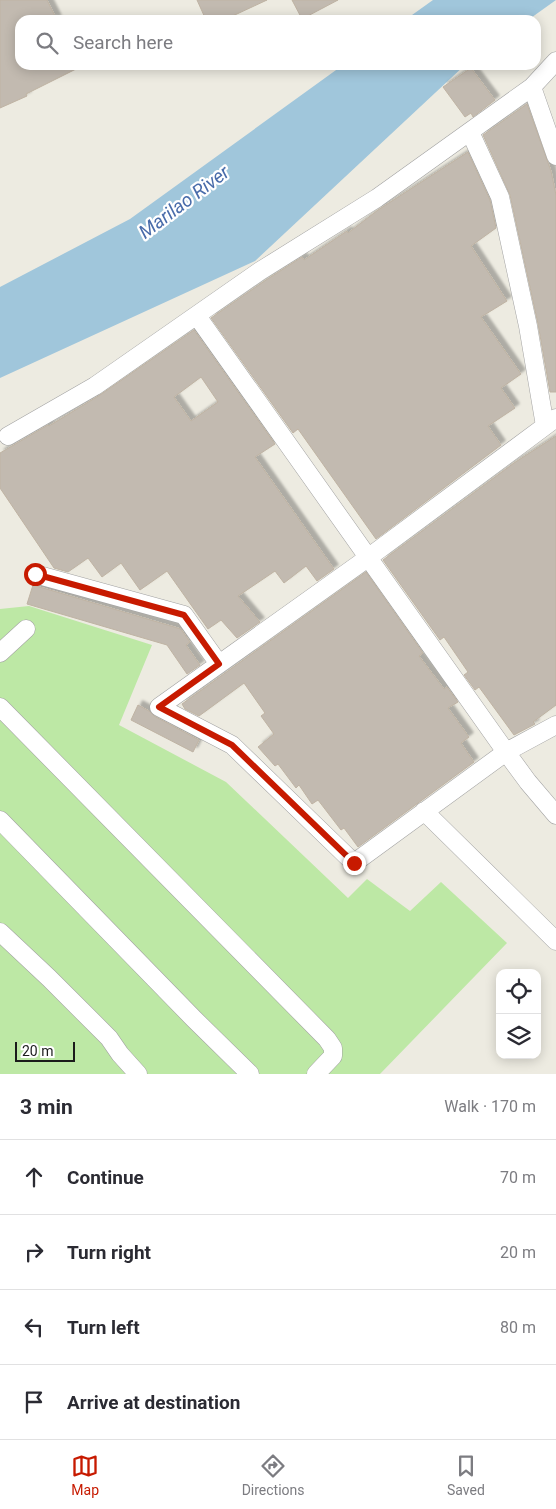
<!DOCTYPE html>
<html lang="en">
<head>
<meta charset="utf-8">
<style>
  body { margin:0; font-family:Roboto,sans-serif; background:#f7f7f7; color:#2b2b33 }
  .controls { position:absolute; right:15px; bottom:15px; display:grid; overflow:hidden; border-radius:10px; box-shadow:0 2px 12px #0003 }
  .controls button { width:45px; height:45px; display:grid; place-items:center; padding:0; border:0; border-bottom:1px solid #e1e1e2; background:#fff; color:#2b2b33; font:25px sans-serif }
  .scale { position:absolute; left:15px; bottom:12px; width:60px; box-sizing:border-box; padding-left:5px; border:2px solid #1b1b1b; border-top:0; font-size:14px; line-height:18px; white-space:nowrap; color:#1b1b1b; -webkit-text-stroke:4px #fff; paint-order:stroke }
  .stop { position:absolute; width:15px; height:15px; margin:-11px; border:4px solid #c71a00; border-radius:50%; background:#fff }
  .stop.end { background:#c71a00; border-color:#fff; box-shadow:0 1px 5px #0008 }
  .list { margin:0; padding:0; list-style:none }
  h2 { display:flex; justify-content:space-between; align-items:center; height:65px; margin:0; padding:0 20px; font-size:21px }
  h2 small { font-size:16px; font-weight:400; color:#7c7c81 }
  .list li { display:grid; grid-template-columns:32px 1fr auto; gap:15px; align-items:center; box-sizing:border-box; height:75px; padding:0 20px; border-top:1px solid #e1e1e2 }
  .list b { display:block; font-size:19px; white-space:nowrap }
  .list em { font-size:16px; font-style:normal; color:#7c7c81 }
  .icon { flex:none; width:28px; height:28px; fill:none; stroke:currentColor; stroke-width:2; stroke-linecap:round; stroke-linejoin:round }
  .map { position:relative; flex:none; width:556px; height:1074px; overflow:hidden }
  .search { position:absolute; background:#fff; box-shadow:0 2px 12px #0003; left:15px; right:15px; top:15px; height:55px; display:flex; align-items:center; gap:12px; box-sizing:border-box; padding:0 18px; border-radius:15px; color:#7c7c81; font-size:19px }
  .sheet { height:365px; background:#fff }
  nav { display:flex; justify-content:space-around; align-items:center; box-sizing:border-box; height:70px; border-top:1px solid #e1e1e2; background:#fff; font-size:14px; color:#7c7c81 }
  nav a { display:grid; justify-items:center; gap:2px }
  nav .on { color:#c71a00 }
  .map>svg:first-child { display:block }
  .grass { fill:#bde8a5 }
  .water { fill:#a0c6db }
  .building { fill:#c2bab0; stroke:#bfb3a3; fill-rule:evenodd; filter:url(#shadow) }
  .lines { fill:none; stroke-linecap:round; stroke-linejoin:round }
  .street-casing { stroke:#a2a2a2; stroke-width:19 }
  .street { stroke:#fff; stroke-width:18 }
  .route { stroke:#c71a00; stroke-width:6 }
  .labels { text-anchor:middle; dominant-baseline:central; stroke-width:4.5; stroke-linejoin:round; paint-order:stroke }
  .water-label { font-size:19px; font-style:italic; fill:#496caa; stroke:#fff }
</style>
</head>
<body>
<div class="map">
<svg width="556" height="1074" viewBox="0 0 556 1074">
  <defs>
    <filter id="shadow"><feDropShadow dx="4.5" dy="-4.5" stdDeviation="1" flood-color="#0004"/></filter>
  </defs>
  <rect width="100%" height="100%" fill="#edebe1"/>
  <!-- grass -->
  <path class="grass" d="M29,606L152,645L119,725L226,782L348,898L367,879L410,911L441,882L507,943L380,1074H0V609Z"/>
  <!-- water -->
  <path class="water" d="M433,0H556L528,20H405Z
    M343,65H465L255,261L0,378V287L130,219Z"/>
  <!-- building -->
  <path class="building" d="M0,0H47L57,20H20V65H84L26,94L27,96L0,108Z
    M197,0H267L224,20H206Z
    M292,0H338L302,19Z
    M471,68L495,100L473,117L471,113L465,117L443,87Z
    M527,104L551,171L556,195V392H550L538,324L510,195L483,135Z
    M468,152L490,200L496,228L471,246L507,301L481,317L521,374L501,388L515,408L488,426L501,445L376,539L298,429L293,433L211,318L266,280L302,257L304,260L347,231L348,233L378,210Z
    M194,330L275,444L255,457L334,569L317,581L306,566L284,583L275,571L238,596L260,622L237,638L221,620L208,629L167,571L140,590L121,563L102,577L88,558L68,572L54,568L0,488V453L48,425L49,426L100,395ZM201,377L218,402L191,421L174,397Z
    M556,436V705L533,722L535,724L514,735L479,687L475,690L464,675L468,672L444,637L440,640L383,560L514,463Z
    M366,572L423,653L419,656L444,689L447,687L458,702L448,708L469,737L461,743L474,762L358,847L344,828L341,830L318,800L312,804L299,785L296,788L278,764L275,766L258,747L274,734L261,716L265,713L244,683L199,716L185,709L182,704Z
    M33,585L181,629L190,642L186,645L200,665L187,674L167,645L27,604Z
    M138,705L149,711L154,716L199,740L193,752L131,720Z"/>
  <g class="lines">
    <!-- street casing -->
    <g class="street-casing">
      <path id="street" d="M532,87L556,156
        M470,132L500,197L528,326L545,426
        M197,316L506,752L528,782L556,815
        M556,418L369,557L159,707L232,745L354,863L506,752L556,725
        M8,436L95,386L260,271L377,198L532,87L556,61
        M35,574L184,615L219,664
        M0,653L26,629
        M0,707L327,1039L333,1048V1056L316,1074
        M424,811L556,941
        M0,820L194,1019L250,1074
        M0,932L49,978L109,1038L120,1054L138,1074"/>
    </g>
    <!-- street -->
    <use href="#street" class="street"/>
  </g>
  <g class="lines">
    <!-- route -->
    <path class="route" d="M35,574L184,615L219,664L159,707L232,745L354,863"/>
  </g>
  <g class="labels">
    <!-- water labels -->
    <g class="water-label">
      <text transform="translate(184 202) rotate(-37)">Marilao River</text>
    </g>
  </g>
</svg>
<div class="controls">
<button><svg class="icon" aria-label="locate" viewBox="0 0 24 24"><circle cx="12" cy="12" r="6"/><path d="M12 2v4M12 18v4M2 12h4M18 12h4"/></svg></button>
<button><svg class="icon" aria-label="layers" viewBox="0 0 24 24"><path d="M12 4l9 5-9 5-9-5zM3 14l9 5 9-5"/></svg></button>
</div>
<div class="scale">20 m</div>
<div class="stop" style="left:35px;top:574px"></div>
<div class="stop end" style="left:354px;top:863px"></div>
<div class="search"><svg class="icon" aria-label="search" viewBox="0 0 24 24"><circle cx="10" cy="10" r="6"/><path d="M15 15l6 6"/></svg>Search here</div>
</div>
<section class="sheet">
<h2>3 min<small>Walk · 170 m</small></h2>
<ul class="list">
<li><svg class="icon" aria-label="ahead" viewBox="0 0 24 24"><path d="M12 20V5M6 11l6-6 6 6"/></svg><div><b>Continue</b></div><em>70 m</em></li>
<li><svg class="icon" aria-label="right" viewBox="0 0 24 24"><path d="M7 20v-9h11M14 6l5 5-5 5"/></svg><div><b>Turn right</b></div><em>20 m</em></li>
<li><svg class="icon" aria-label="left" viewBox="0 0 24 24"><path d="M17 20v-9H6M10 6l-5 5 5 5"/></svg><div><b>Turn left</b></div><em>80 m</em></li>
<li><svg class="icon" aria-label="arrive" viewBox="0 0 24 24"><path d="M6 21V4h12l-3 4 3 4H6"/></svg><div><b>Arrive at destination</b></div></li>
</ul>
</section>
<nav>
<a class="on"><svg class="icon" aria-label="map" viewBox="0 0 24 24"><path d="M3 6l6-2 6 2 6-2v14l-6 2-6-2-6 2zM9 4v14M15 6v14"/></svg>Map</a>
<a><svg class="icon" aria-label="directions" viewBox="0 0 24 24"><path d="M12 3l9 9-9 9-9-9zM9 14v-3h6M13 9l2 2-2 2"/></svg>Directions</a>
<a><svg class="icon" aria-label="saved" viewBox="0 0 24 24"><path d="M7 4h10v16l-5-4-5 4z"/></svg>Saved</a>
</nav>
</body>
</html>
